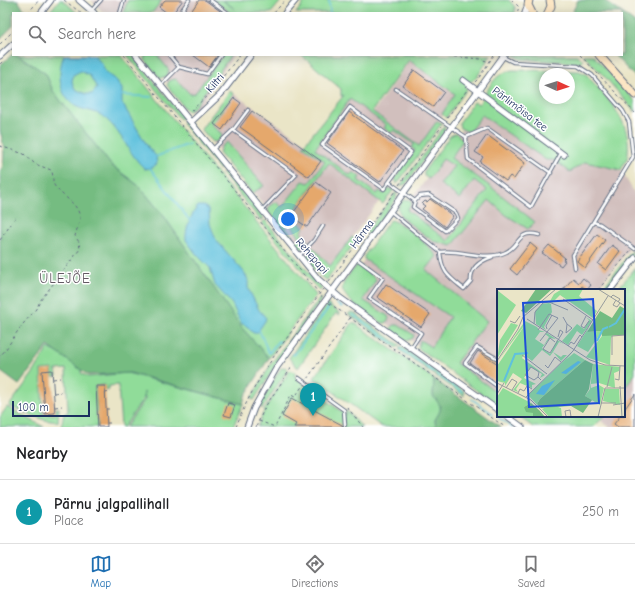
<!DOCTYPE html>
<html lang="en">
<head>
<meta charset="utf-8">
<style>
  body { margin:0; font-family:"Comic Neue",sans-serif; background:#f6f6f6; color:#202124 }
  .compass { position:absolute; left:539px; top:68px; width:36px; height:36px; border-radius:50%; background:#fff; box-shadow:0 2px 10px #0003; rotate:93deg }
  .scale { position:absolute; left:12px; bottom:10px; width:78px; box-sizing:border-box; padding-left:4px; border:2px solid #1b2f5e; border-top:0; font-size:11px; line-height:14px; white-space:nowrap; color:#1b2f5e; -webkit-text-stroke:3px #fff; paint-order:stroke }
  .you { position:absolute; left:288px; top:219px; width:14px; height:14px; margin:-10px; border:3px solid #fff; border-radius:50%; background:#1a73e8; box-shadow:0 0 0 6px #1a73e833 }
  .badge { display:grid; place-items:center; width:26px; height:26px; border-radius:50%; background:#1f6fb2; color:#fff; font-size:13px; font-weight:700 }
  .pin { position:absolute; translate:-50% -33px; filter:drop-shadow(0 1px 2px #0008) }
  .pin::after { content:''; position:absolute; top:21px; width:14px; height:12px; background:inherit; clip-path:polygon(0 0,100% 0,50% 100%) }
  .list { margin:0; padding:0; list-style:none }
  h2 { display:flex; justify-content:space-between; align-items:center; height:52px; margin:0; padding:0 16px; font-size:17px }
  h2 small { font-size:13px; font-weight:400; color:#757577 }
  .list li { display:grid; grid-template-columns:26px 1fr auto; gap:12px; align-items:center; box-sizing:border-box; height:64px; padding:0 16px; border-top:1px solid #e0e0e0 }
  .list b { display:block; font-size:15px; white-space:nowrap }
  .list p { margin:0; font-size:13px; white-space:nowrap; color:#757577 }
  .list em { font-size:13px; font-style:normal; color:#757577 }
  .icon { flex:none; width:22px; height:22px; fill:none; stroke:currentColor; stroke-width:2; stroke-linecap:round; stroke-linejoin:round }
  .map { position:relative; flex:none; width:635px; height:427px; overflow:hidden }
  .search { position:absolute; background:#fff; box-shadow:0 2px 10px #0003; left:12px; right:12px; top:12px; height:44px; display:flex; align-items:center; gap:10px; box-sizing:border-box; padding:0 14px; border-radius:0px; color:#757577; font-size:15px }
  .sheet { height:116px; background:#fff }
  nav { display:flex; justify-content:space-around; align-items:center; box-sizing:border-box; height:56px; border-top:1px solid #e0e0e0; background:#fff; font-size:11px; color:#757577 }
  nav a { display:grid; justify-items:center; gap:2px }
  nav .on { color:#1f6fb2 }
  .map>svg:first-child { display:block }
  .industrial { fill:#d1bfbd }
  .green { fill:#90dc99; stroke:#56867c; fill-rule:evenodd }
  .forest { fill:#74bc81; stroke:#487670 }
  .water { fill:#5fc1dd; stroke:#3d789e; fill-rule:evenodd }
  .lines { fill:none; stroke-linecap:round; stroke-linejoin:round }
  .stream { stroke:#5fc1dd; stroke-width:1.5 }
  .building { fill:#e5a86c }
  .lane-casing { stroke:#636f83; stroke-width:4.5 }
  .street-casing { stroke:#636f83; stroke-width:7 }
  .secondary-casing { stroke:#636f83; stroke-width:9 }
  .path { stroke:#636f83; stroke-width:1; stroke-dasharray:3 3; stroke-linecap:butt }
  .lane { stroke:#fff; stroke-width:2.5 }
  .street { stroke:#fff; stroke-width:5 }
  .secondary { stroke:#fce6c4; stroke-width:7 }
  .labels { text-anchor:middle; dominant-baseline:central; stroke-width:3; stroke-linejoin:round; paint-order:stroke }
  .street-label { font-size:11px; fill:#1b2f5e; stroke:#fff }
  .quarter-label { font-size:13px; letter-spacing:1px; fill:#625963; stroke:#fff }
  .inset-river { fill:none; stroke:#5fc1dd; stroke-width:2 }
  .inset-road { fill:none; stroke:#979c9d; stroke-width:1 }
  .view { fill:#1d4ed8; fill-opacity:0.15; stroke:#1d4ed8; stroke-width:2 }
  .inset-edge { fill:none; stroke:#1b2f5e; stroke-width:2 }
</style>
</head>
<body>
<div class="map">
<svg width="635" height="427" viewBox="0 0 635 427">
  <rect width="100%" height="100%" fill="#fff"/>
  <filter id="ink" filterUnits="userSpaceOnUse"><feTurbulence type="fractalNoise" baseFrequency=".025" numOctaves="2"/><feDisplacementMap in="SourceGraphic" scale="8" xChannelSelector="R" yChannelSelector="G"/><feConvolveMatrix kernelMatrix="1 2 1 2 8 2 1 2 1" color-interpolation-filters="sRGB"/></filter>
  <filter id="wash" filterUnits="userSpaceOnUse"><feTurbulence type="fractalNoise" baseFrequency=".012" numOctaves="4" result="noise"/><feDisplacementMap in="SourceGraphic" scale="16" xChannelSelector="R" yChannelSelector="G"/><feGaussianBlur stdDeviation="0.9" result="paint"/><feColorMatrix in="noise" values="0 0 0 0 0 0 0 0 0 0 0 0 0 0 0 0 0 1.4 0 .05"/><feComposite in="paint" operator="in"/></filter>
  <g filter="url(#wash)">
    <rect width="100%" height="100%" fill="#eae5c7"/>
    <!-- industrial -->
    <path class="industrial" d="M91,0H223L240,13H104Z
      M144,55H234L199,107L192,114Z
      M412,57L460,92L323,277L201,129L230,91L305,143H308L345,94L374,111Z
      M478,106L569,171L585,162L621,170L635,194V242L596,290H498V401L346,295L345,286L425,181Z
      M635,374V427H610L601,421L605,416H624V389Z"/>
    <!-- green -->
    <path class="green" d="M59,0H63L77,13H49Z
      M128,0H162L152,13H123Z
      M213,0H222L235,9L223,0H282L271,13H231Z
      M306,0H509L515,7V13H296Z
      M18,55H121L316,295L269,358L242,328L163,215L139,186L111,165L53,91L46,74Z
      M127,55H132L183,117L180,119Z
      M145,55H157L169,70L167,76L160,78L145,60Z
      M223,55H231L195,106L189,111L186,110L167,85L170,80L176,79L190,94L195,93Z
      M301,55H491L477,77L465,86L467,89L446,118L442,114L455,94L409,60L372,111L419,146L437,121L442,123L397,184L395,178L415,150L412,148L414,144L394,130L391,133L384,128L386,125L350,99L315,149L350,175L353,172L360,177L358,180L377,194L379,191L384,194L387,189H394L383,204L329,163L290,216L304,227L301,233L308,241L302,249H297L294,243L300,237L290,224L286,227L284,225L286,222L283,225L293,236H287L268,212L269,207L276,202L282,207L303,181L309,183L325,161L303,146L344,95L341,96V89Z
      M514,55H577L583,61L580,63L521,59Z
      M583,55H593L635,101V112L605,77Z
      M512,70L579,71L586,74C605,97 632,120 628,153C628,159 623,165 621,170L585,162L570,172L554,160H546L482,115L469,132L460,128L459,123L474,102L479,104C489,89 493,74 512,70ZM545,74H569V98H545Z
      M230,91L234,94L211,125L221,133L222,137L218,141L213,142L201,129Z
      M185,119L221,165L220,170L182,123Z
      M445,125L444,132L406,184L400,186Z
      M456,133L463,140L451,158L491,187L535,222L528,229L506,215L489,200L452,246L433,241L402,218L398,209L402,201L408,199L412,202L407,210L448,241L487,190L474,180L460,199L440,184L454,166L443,159L429,179L424,176V171L450,136Z
      M227,142L264,186L252,193L219,153L221,147Z
      M226,171L264,218L261,221L222,173Z
      M397,191L396,199L369,235L366,232Z
      M265,220L322,288L320,291L311,282L262,223Z
      M392,220C409,228 425,242 437,256L426,270L487,321L456,363L498,393V406L418,348L420,340L431,347L450,317L364,259V256L389,221Z
      M352,237L357,240L327,280L321,277L307,261V255L313,247L330,266Z
      M632,251V258L606,290H601Z
      M359,265L365,269L366,271L375,278L376,280L363,300L388,316L389,319L386,323H382C372,316 338,298 343,285C345,278 352,272 356,266Z
      M635,268V374L624,389V290H617Z
      M320,298L322,299L286,349L254,400L251,399L271,364Z
      M327,304L340,313L339,315L336,313L298,368L289,358Z
      M351,312H353L400,345L397,348L348,314Z
      M353,322L434,379L433,396C443,408 442,408 435,420L436,427H382L314,378Z
      M394,325H398L414,335L413,338L407,341L391,331V328Z
      M401,346L464,391V396L399,350Z
      M48,348L81,364V373L88,377L127,373L243,404L233,427H126L145,399L144,392V398L124,427H121L118,385L109,386V390L106,391L105,385L95,386L98,427H61L64,414L68,412L66,369L56,370L57,376L53,377L52,369L41,370L43,414H56V408H59L58,422L44,420L9,406L34,372Z
      M286,367L288,369L262,409L260,404L281,368Z
      M290,370L295,372V377L346,415V410L362,427H257L265,409Z
      M7,407L44,427H0V417Z
      M522,416H605L593,427H533L522,419Z"/>
    <!-- forest -->
    <path class="forest" d="M0,0H18L26,13H13V26L0,39Z
      M578,0H604L622,13H575L573,11Z
      M622,13L635,23V77L614,55H622Z
      M13,54L18,55L46,74L53,91L111,165L139,186L163,215L242,328L269,358L245,396L243,404L130,373L88,375L48,346L19,385L0,371V173C6,162 4,143 0,131V65Z
      M434,379L501,427H436L435,420C442,408 443,408 433,396Z"/>
    <!-- water -->
    <path class="water" d="M64,55H94L102,64L106,73L117,81L122,89V103L148,147L156,156L157,164L151,168L145,169C129,155 122,132 105,118C97,111 86,111 77,107C58,97 57,72 64,55ZM81,71L90,76L97,88L92,94H86L75,89L72,82L73,75Z
      M198,206H204L209,210L210,224L216,240L244,272L248,280V288L259,310L266,318L265,321L257,333H253L248,327L241,323L232,304L215,285L210,268L197,255L186,240C185,228 191,215 198,206Z"/>
    <g class="lines">
      <!-- stream -->
      <path class="stream" d="M329,0L330,13
        M121,95L152,97
        M155,157L189,144
        M150,168L190,221
        M337,304L342,307
        M352,314L396,345
        M258,328L269,353L278,341L280,342
        M401,349L462,392
        M293,354L294,355L329,307
        M472,399L493,414
        M499,418L512,427"/>
    </g>
    <g id="blocks">
      <!-- building -->
      <path class="building" d="M165,0H183L173,13H167L159,7Z
        M199,0H205L223,13H190Z
        M193,55H218L209,67Z
        M414,70L444,92L433,107L403,86Z
        M234,98L241,103L222,130L214,124Z
        M252,111L321,161L309,177L240,127Z
        M349,112L403,151L380,182L327,143Z
        M487,135L525,163L514,179L510,176L506,181L480,162L483,157L475,152Z
        M316,182L331,193L307,227L291,216Z
        M430,199L453,216L445,227L422,209L425,206L422,204L425,201L427,202Z
        M597,234L605,240L585,268L577,261Z
        M530,243L537,249L517,275L510,269Z
        M549,245L565,258L563,260L565,261L561,266L542,253Z
        M612,245L620,251L606,270L598,264Z
        M573,278L579,283L583,278L591,285L587,290L582,286L579,290H563Z
        M386,284L430,314L421,327L377,297Z
        M478,351L498,364V384L470,363Z
        M52,370L55,413L45,414L42,371Z
        M96,386H105L107,427H98Z
        M635,394V427H618L614,424L620,416H624V410Z
        M292,398L342,425L343,427H294L296,424L282,416Z
        M228,403L235,405L231,417L224,415Z"/>
    </g>
  </g>
  <g filter="url(#ink)">
    <use href="#blocks" fill-opacity="0" stroke="#636f83" stroke-width="1"/>
    <g class="lines">
      <!-- lane casing -->
      <g class="lane-casing">
        <path id="lane" d="M210,0L228,13
          M92,10L101,0
          M120,13L124,0
          M180,13L189,0
          M169,55L179,67L207,74L221,55
          M503,57L513,62L578,66L592,75L623,111L629,122L633,157L573,255L575,268
          M161,85L179,67
          M396,89L466,137L468,159L531,207L561,153
          M248,110L233,130L296,175L262,210
          M466,137L487,128L551,173
          M213,149L233,130
          M389,182L411,152L350,107L322,145L384,189L389,182L415,201L413,207L445,231L458,218L456,213L429,195L420,196L415,201
          M391,212L440,252
          M593,222L600,224L635,249
          M299,256L314,240L323,226
          M492,257C480,261 470,268 471,281L464,289C448,276 442,273 440,252C461,249 484,261 504,253C521,247 516,229 539,235
          M357,259L383,278L369,298L421,333L411,348
          M498,359L477,347L465,363L498,387
          M299,378L344,410L345,425"/>
      </g>
      <!-- street casing -->
      <g class="street-casing">
        <path id="street" d="M79,0L94,13
          M41,13L51,0
          M285,13L296,0
          M525,13L528,5
          M136,55L319,280L339,297L498,410
          M0,56L13,44
          M463,80L564,155
          M191,122L221,94L251,55
          M610,290L635,258
          M507,416L522,427
          M247,427L254,408L277,367L504,55"/>
      </g>
      <!-- secondary casing -->
      <g class="secondary-casing">
        <path id="secondary" d="M529,0L528,5L532,13
          M548,13L551,6L550,0
          M599,55L635,95"/>
      </g>
      <!-- path -->
      <path class="path" d="M64,0L81,13
        M512,0L519,7L517,13
        M28,13L39,0
        M274,13L285,0
        M0,44L13,31
        M124,55L322,297
        M436,55L481,59L489,62
        M580,55L635,113
        M0,64L4,60
        M475,82L478,79L494,55
        M191,111L211,92L240,55
        M447,118L467,90
        M0,146L24,154L35,164L51,170C54,175 52,180 54,185C62,198 79,202 80,219L75,236L79,242L80,249L40,301C36,312 27,318 20,328C13,337 8,348 0,356
        M399,185L442,126
        M0,240L16,217
        M329,282L395,191
        M598,290L631,250
        M329,303L505,427
        M53,379L60,378
        M307,379L350,318
        M54,393L61,392
        M105,393L111,392
        M55,407L62,406
        M347,407L363,427
        M106,409H112
        M259,421L275,427L291,395L295,397L303,385
        M107,423H113
        M236,427C255,376 291,333 323,289
        M256,427L265,407L292,367"/>
      <!-- lane -->
      <use href="#lane" class="lane"/>
      <!-- street -->
      <use href="#street" class="street"/>
      <!-- secondary -->
      <use href="#secondary" class="secondary"/>
    </g>
  </g>
  <g class="labels">
    <!-- street labels -->
    <g class="street-label">
      <text transform="translate(215 83) rotate(-49)">Kiltri</text>
      <text transform="translate(520 109) rotate(37)">Pärlimõisa tee</text>
      <text transform="translate(362 234) rotate(-54)">Härma</text>
      <text transform="translate(312 256) rotate(49)">Rehepapi</text>
    </g>
    <!-- quarter labels -->
    <g class="quarter-label">
      <text x="65" y="278">ÜLEJÕE</text>
    </g>
  </g>
  <!-- overview -->
  <g transform="translate(497 289)">
    <rect width="128" height="128" fill="#eae5c7"/>
    <path d="M65,0H86L82,7L100,22L96,29L63,6L55,14L53,12L57,5ZM0,1L19,16L0,46ZM52,14L54,15L55,23L47,38L49,41L39,35L38,22L45,15ZM89,28L95,32L85,46L80,42L71,56L65,52L80,35L87,40L92,31ZM28,32L40,38L42,41L48,43H43L38,50L47,56L52,48L48,45L50,44L59,50L53,49L45,59L53,65L60,51L67,55L62,53L56,63L64,68L66,66H70L64,72L56,63L53,67L45,61L35,72L27,66L25,69L48,86L43,89L45,85L34,78L27,89L39,95L35,96V99L23,94L19,100L21,103L16,101L25,90L16,84L8,97V94L0,92V77L30,33L0,73ZM14,34L21,36L0,70L3,51ZM92,38L90,43L105,42L91,63L80,57ZM109,45L116,46L114,49L113,76L89,68L105,47ZM76,63L70,70L77,64L88,71L43,110L40,115L42,118L31,106ZM96,75L123,78L122,82L117,84L118,99L102,94L94,95V99L102,96L107,99L103,116L88,107L93,100ZM6,99L34,114L27,118L36,124V128H0V108ZM108,100H122L123,116L106,112ZM55,116L64,119L65,128H52L45,120Z" fill="#90dc99"/>
    <path d="M39,0H55L29,24L24,22ZM123,17L128,20V46L105,47L104,42L90,43L103,22L115,29ZM88,71L96,75L92,100L88,107L95,111L86,124L74,117L44,119L40,115L43,110ZM34,114L42,121L48,128H36V124L29,123L27,118Z" fill="#74bc81"/>
    <path d="M81,72L84,73L69,85L64,84ZM58,91L47,106L39,105L45,97Z" fill="#5fc1dd"/>
    <path class="inset-river" d="M112,38L119,34L128,20M100,52L106,40L111,38M7,92L18,65L31,64"/>
    <path class="inset-road" d="M101,0L128,17M114,8L116,6L123,10L121,13M66,10L96,31M119,11L116,16L120,18L123,14M89,27L84,37L87,39L92,32M66,28L70,35L69,44L75,39L70,35M30,30L93,71L108,76L128,77M13,32L18,34L23,27M37,35L38,23L46,14L52,13L71,21M21,40L26,28L59,0M50,40L49,37L55,26M41,41L52,25M43,52L61,29L52,25M58,53L53,49L46,60L53,64L66,43L63,41L61,48M71,57L74,53L77,55L83,46L85,48M25,66L50,85M115,66V47L128,46M0,72L21,40M48,76L51,79L58,68L64,73M41,88L42,83L34,78L28,86L37,91L41,88L44,91M118,90L122,91L123,77M0,94L34,111L51,128M123,97L125,128M110,98L115,78M9,99L15,90L20,93L15,101M21,104L23,100L27,102L30,97L35,100M0,105L7,94M29,108L76,62L111,7M104,114H119M116,116L128,114M69,128L68,122L73,121L74,128M101,128L108,99H128"/>
    <path class="view" d="M96,10L102,114L32,118L26,14Z"/>
    <rect width="128" height="128" class="inset-edge"/>
  </g>
</svg>
<svg class="compass" viewBox="-18 -18 36 36"><path d="M0-13l5 13h-10z" fill="#e53935"/><path d="M0 13l5-13h-10z" fill="#757577"/></svg>
<div class="scale">100 m</div>
<div class="you"></div>
<div class="pin badge" style="left:313px;top:416px;background:#0f9aa8">1</div>
<div class="search"><svg class="icon" aria-label="search" viewBox="0 0 24 24"><circle cx="10" cy="10" r="6"/><path d="M15 15l6 6"/></svg>Search here</div>
</div>
<section class="sheet">
<h2>Nearby<small></small></h2>
<ul class="list">
<li><span class="badge" style="background:#0f9aa8">1</span><div><b>Pärnu jalgpallihall</b><p>Place</p></div><em>250 m</em></li>
</ul>
</section>
<nav>
<a class="on"><svg class="icon" aria-label="map" viewBox="0 0 24 24"><path d="M3 6l6-2 6 2 6-2v14l-6 2-6-2-6 2zM9 4v14M15 6v14"/></svg>Map</a>
<a><svg class="icon" aria-label="directions" viewBox="0 0 24 24"><path d="M12 3l9 9-9 9-9-9zM9 14v-3h6M13 9l2 2-2 2"/></svg>Directions</a>
<a><svg class="icon" aria-label="saved" viewBox="0 0 24 24"><path d="M7 4h10v16l-5-4-5 4z"/></svg>Saved</a>
</nav>
</body>
</html>
